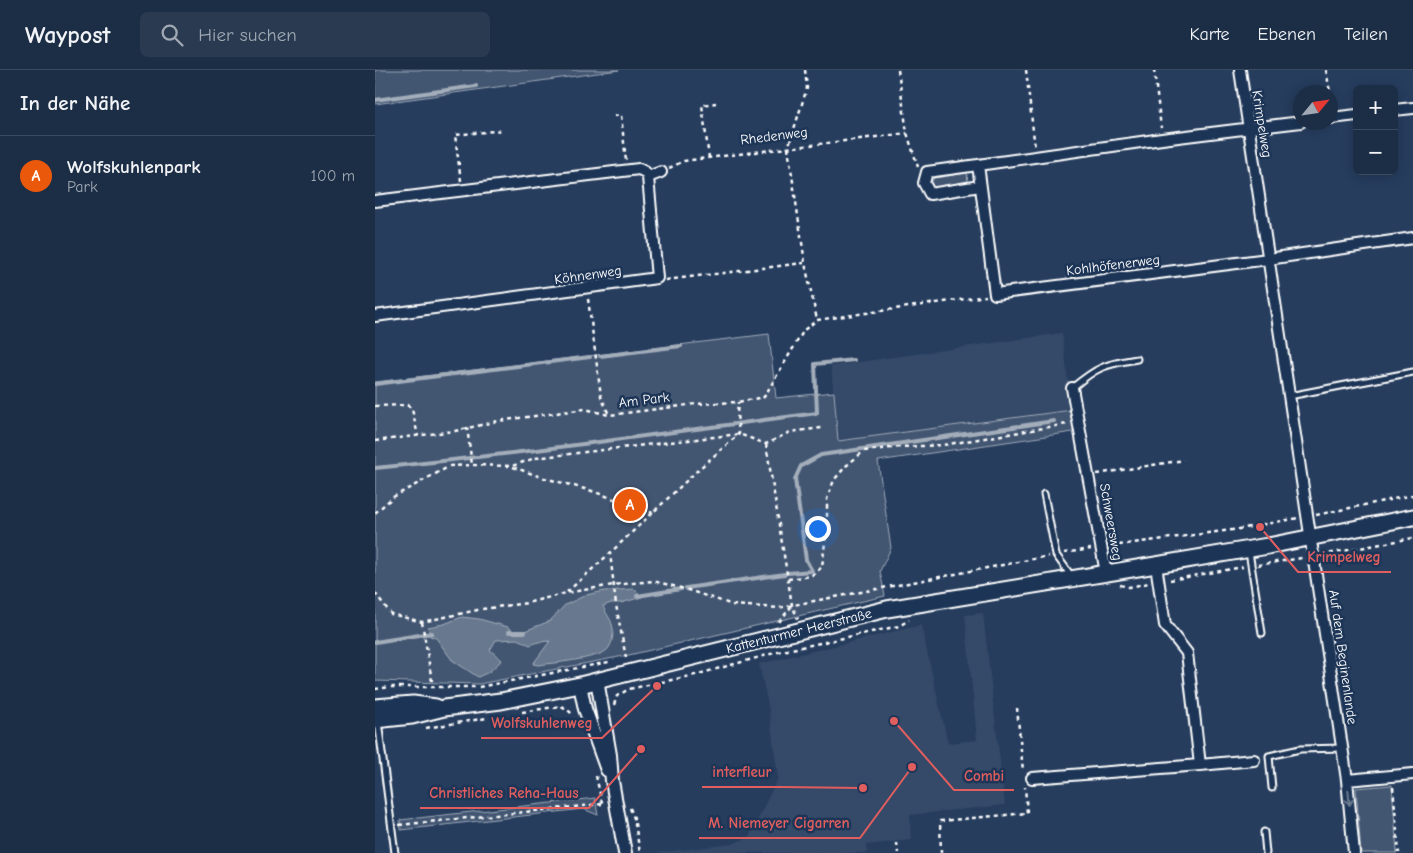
<!DOCTYPE html>
<html lang="de">
<head>
<meta charset="utf-8">
<style>
  body { margin:0; font-family:"Comic Neue",sans-serif; background:#293a51; color:#f1f3f6 }
  .controls { position:absolute; right:15px; top:15px; display:grid; overflow:hidden; border-radius:8px; box-shadow:0 2px 12px #0003 }
  .controls button { width:45px; height:45px; display:grid; place-items:center; padding:0; border:0; border-bottom:1px solid #3a4a5f; background:#1c2e46; color:#f1f3f6; font:25px sans-serif }
  .compass { position:absolute; left:918px; top:15px; width:45px; height:45px; border-radius:50%; background:#1c2e46; box-shadow:0 2px 12px #0003; rotate:61deg }
  .you { position:absolute; left:442px; top:458px; width:18px; height:18px; margin:-12px; border:4px solid #fff; border-radius:50%; background:#1a73e8; box-shadow:0 0 0 8px #1a73e833 }
  .badge { display:grid; place-items:center; width:32px; height:32px; border-radius:50%; background:#ea580c; color:#fff; font-size:16px; font-weight:700 }
  .pin { position:absolute; translate:-50% -50%; border:2px solid #fff; box-shadow:0 1px 5px #0006 }
  .list { margin:0; padding:0; list-style:none }
  h2 { display:flex; justify-content:space-between; align-items:center; height:65px; margin:0; padding:0 20px; font-size:21px }
  h2 small { font-size:16px; font-weight:400; color:#a0a8b3 }
  .list li { display:grid; grid-template-columns:32px 1fr auto; gap:15px; align-items:center; box-sizing:border-box; height:80px; padding:0 20px; border-top:1px solid #3a4a5f }
  .list b { display:block; font-size:19px; white-space:nowrap }
  .list p { margin:0; font-size:16px; white-space:nowrap; color:#a0a8b3 }
  .list em { font-size:16px; font-style:normal; color:#a0a8b3 }
  .icon { flex:none; width:28px; height:28px; fill:none; stroke:currentColor; stroke-width:2; stroke-linecap:round; stroke-linejoin:round }
  .map { position:relative; flex:none; width:1038px; height:783px; overflow:hidden }
  header { display:flex; align-items:center; gap:30px; box-sizing:border-box; height:70px; padding:0 25px; background:#1c2e46; border-bottom:1px solid #3a4a5f }
  header strong { font-size:24px }
  nav { display:flex; gap:28px; margin-inline-start:auto; font-size:18px }
  .search { width:350px; height:45px; background:#293a51; display:flex; align-items:center; gap:12px; box-sizing:border-box; padding:0 18px; border-radius:8px; color:#a0a8b3; font-size:19px }
  main { display:flex }
  aside { flex:1; background:#1c2e46 }
  .map>svg:first-child { display:block }
  .built { fill:#344a68 }
  .green { fill:#425672; stroke:#a0aab8 }
  .water { fill:#67788e; stroke:#a4aebb }
  .lines { fill:none; stroke-linecap:round; stroke-linejoin:round }
  .stream { stroke:#a4aebb; stroke-width:4 }
  .service-casing { stroke:#fff; stroke-width:9 }
  .minor-casing { stroke:#fff; stroke-width:14 }
  .tertiary-casing { stroke:#fff; stroke-width:16 }
  .primary-casing { stroke:#fff; stroke-width:19 }
  .path { stroke:#fff; stroke-width:2.5; stroke-dasharray:4 4; stroke-linecap:butt }
  .service { stroke:#1d3557; stroke-width:5 }
  .minor { stroke:#1d3557; stroke-width:10 }
  .tertiary { stroke:#1d3557; stroke-width:12 }
  .primary { stroke:#1d3557; stroke-width:15 }
  .oneway { stroke:#6c7c92 }
  .labels { text-anchor:middle; dominant-baseline:central; stroke-width:5; stroke-linejoin:round; paint-order:stroke }
  .street-label { font-size:14px; fill:#fff; stroke:#1d3557 }
  .leader { fill:none; stroke:#e05e5e; stroke-width:2 }
  .callout-dot { fill:#e05e5e; stroke:#1d3557; stroke-width:2 }
  .callout-label { font-size:15px; text-anchor:middle; font-weight:bold; fill:#e05e5e; stroke:#1d3557; stroke-width:5; stroke-linejoin:round; paint-order:stroke }
</style>
</head>
<body>
<header>
<strong>Waypost</strong>
<div class="search"><svg class="icon" aria-label="search" viewBox="0 0 24 24"><circle cx="10" cy="10" r="6"/><path d="M15 15l6 6"/></svg>Hier suchen</div>
<nav><a>Karte</a><a>Ebenen</a><a>Teilen</a></nav>
</header>
<main>
<aside>
<h2>In der Nähe<small></small></h2>
<ul class="list">
<li><span class="badge">A</span><div><b>Wolfskuhlenpark</b><p>Park</p></div><em>100 m</em></li>
</ul>
</aside>
<div class="map">
<svg width="1038" height="783" viewBox="0 0 1038 783">
  <rect width="100%" height="100%" fill="#263d5e"/>
  <filter id="ink" filterUnits="userSpaceOnUse"><feTurbulence type="fractalNoise" baseFrequency=".02" numOctaves="2"/><feDisplacementMap in="SourceGraphic" scale="10" xChannelSelector="R" yChannelSelector="G"/><feConvolveMatrix kernelMatrix="1 2 1 2 8 2 1 2 1" color-interpolation-filters="sRGB"/></filter>
  <g filter="url(#ink)">
    <!-- built -->
    <path class="built" d="M687,263L697,340L463,371L456,296Z
      M608,543L630,735L535,745L536,770L491,775L492,783H280L357,774L374,767L403,708L394,640L384,594L546,555L573,673L602,670L590,545Z"/>
    <!-- green -->
    <path class="green" d="M0,0H244L0,34Z
      M592,103L593,113L559,118L556,113L559,108Z
      M394,264L401,328L459,322L463,371L697,340L698,362L503,391L516,478L505,501L510,526L254,585L104,614L0,611V312Z
      M1017,715L1022,783H986L981,718Z
      M220,728L223,745L208,739L26,760L25,750Z"/>
    <!-- water -->
    <path class="water" d="M259,519L267,527L246,533H236L228,536C231,545 238,550 238,561C238,567 237,575 232,580C222,589 178,593 163,595L158,594L175,571L163,572L155,575L142,569L121,570L115,580L127,590L114,602L103,607L77,590L61,568L55,566L53,557L69,554L87,547L104,549L133,557L142,564L175,551L190,535L211,525L230,521Z"/>
    <g class="lines">
      <!-- stream -->
      <path class="stream" d="M0,30L101,16
        M225,286L306,276
        M0,314L215,287
        M0,398C148,384 295,362 442,343L440,294L479,290
        M413,503L437,501L431,490L420,409L426,396L446,385L679,351
        M311,518L410,504
        M262,526L306,519
        M134,562H150
        M0,572L57,563"/>
      <!-- service casing -->
      <g class="service-casing">
        <path id="service" d="M697,318C722,297 730,294 762,289
          M914,326L1038,302
          M669,424L681,485L697,507
          M874,482L887,563
          M3,651L20,783
          M897,718L894,686L925,679L968,678
          M889,762L891,783"/>
      </g>
      <!-- minor casing -->
      <g class="minor-casing">
        <path id="minor" d="M865,0L972,710
          M1019,40L1038,38
          M956,48L982,45
          M926,52L787,69L603,95L620,224L893,189L1038,168
          M603,95L552,102L549,113L555,124L605,116
          M0,131L264,99L270,102L273,107L286,102
          M0,246L282,208L273,107
          M697,318L731,503
          M825,695L879,690
          M657,708L825,695L812,583L790,555L781,495
          M979,783L972,710L1038,704"/>
      </g>
      <!-- tertiary casing -->
      <g class="tertiary-casing">
        <path id="tertiary" d="M222,610L235,685L237,711L250,783
          M205,615L210,639L232,700"/>
      </g>
      <!-- primary casing -->
      <g class="primary-casing">
        <path id="primary" d="M0,637L38,634L61,637
          M0,650L37,646L69,638L126,631L205,615L512,539L781,495L893,476L1038,447"/>
      </g>
      <!-- path -->
      <path class="path" d="M430,0L432,18L413,78L430,193L442,250
        M523,0L532,63L543,97
        M651,0L660,78
        M779,0L786,58
        M951,0L955,22
        M956,28L957,37
        M239,46L246,45L251,91
        M334,88L327,35L341,33
        M294,98L309,91L532,63
        M86,111L80,65L129,60
        M291,210L429,193
        M213,229L226,326L234,345
        M442,250L611,226
        M0,336L32,335L37,339L43,366
        M92,357L97,395
        M0,371L80,361L123,351L210,339L234,345L321,334L363,332L389,327L429,260L442,250
        M391,374L417,535L423,549
        M138,397L166,407L217,421L278,443
        M722,404L809,390
        M0,443L18,427L75,396L97,395L137,396L160,388L364,364L391,374L415,362L447,358
        M941,445L1038,425
        M736,476L864,459L923,448
        M689,483L716,479
        M947,485L1038,468
        M883,495L927,488
        M413,509L436,506L447,497L452,456V429L459,410L471,396L489,381L525,377L568,375L692,354
        M795,510L868,497
        M745,515L754,517L774,513
        M192,522L234,484
        M0,523L16,544L47,552L107,539L152,533L191,523L238,515L278,511L310,519L358,535L403,538L674,486
        M47,552L58,617
        M404,552L416,537
        M251,588L241,535L235,483L325,398L364,364L362,344L363,332
        M0,619L15,617H104L234,592
        M239,635L242,626L254,619L320,605L403,582L524,556L534,550
        M642,638L648,701
        M147,642L186,636L192,639L198,645
        M51,658L112,648
        M221,706L228,737
        M1018,717L1024,783
        M255,738L259,748L265,783
        M24,755L227,734
        M522,773L523,783
        M566,783L565,751L652,743L650,717"/>
      <!-- service -->
      <use href="#service" class="service"/>
      <!-- minor -->
      <use href="#minor" class="minor"/>
      <!-- tertiary -->
      <use href="#tertiary" class="tertiary"/>
      <!-- primary -->
      <use href="#primary" class="primary"/>
    </g>
    <!-- one-way arrows -->
    <defs><path id="oneway-shaft" d="M-6 0H5M1.5-3L5.5 0L1.5 3" fill="none" stroke-width="1.6" stroke-linecap="round" stroke-linejoin="round" transform="scale(1.25)"/></defs>
    <use class="oneway" href="#oneway-shaft" transform="translate(974 728) rotate(85)"/>
  </g>
  <g class="labels">
    <!-- street labels -->
    <g class="street-label">
      <text transform="translate(887 54) rotate(81)">Krimpelweg</text>
      <text transform="translate(399 66) rotate(-7)">Rhedenweg</text>
      <text transform="translate(738 195) rotate(-7)">Kohlhöfenerweg</text>
      <text transform="translate(213 205) rotate(-8)">Köhnenweg</text>
      <text transform="translate(269 330) rotate(-7)">Am Park</text>
      <text transform="translate(736 452) rotate(80)">Schweersweg</text>
      <text transform="translate(424 561) rotate(-14)">Kattenturmer Heerstraße</text>
      <text transform="translate(968 587) rotate(82)">Auf dem Beginenlande</text>
    </g>
  </g>
  <!-- callouts -->
  <path class="leader" d="M885 457L923 502H1016M282 616L227 668H106M488 718L407 717H327M519 651L579 720H639M266 679L214 738H45M537 697L485 768H324"/>
  <g class="callout-dot">
    <circle cx="885" cy="457" r="5"/>
    <circle cx="282" cy="616" r="5"/>
    <circle cx="488" cy="718" r="5"/>
    <circle cx="519" cy="651" r="5"/>
    <circle cx="266" cy="679" r="5"/>
    <circle cx="537" cy="697" r="5"/>
  </g>
  <g class="callout-label">
    <text x="969" y="492">Krimpelweg</text>
    <text x="167" y="658">Wolfskuhlenweg</text>
    <text x="367" y="707">interfleur</text>
    <text x="609" y="711">Combi</text>
    <text x="129" y="728">Christliches Reha-Haus</text>
    <text x="404" y="758">M. Niemeyer Cigarren</text>
  </g>
</svg>
<div class="controls">
<button>+</button>
<button>−</button>
</div>
<svg class="compass" viewBox="-18 -18 36 36"><path d="M0-13l5 13h-10z" fill="#e53935"/><path d="M0 13l5-13h-10z" fill="#a0a8b3"/></svg>
<div class="you"></div>
<div class="pin badge" style="left:255px;top:435px">A</div>
</div>
</main>
</body>
</html>
